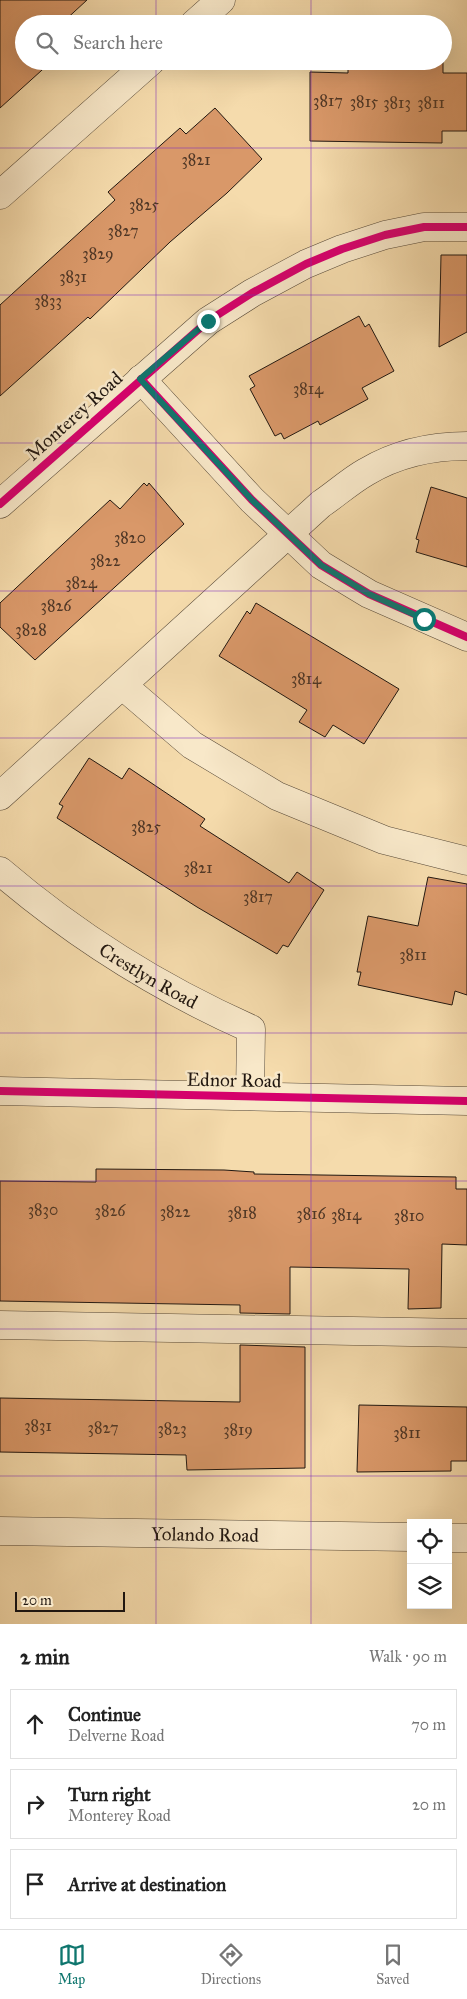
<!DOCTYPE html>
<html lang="en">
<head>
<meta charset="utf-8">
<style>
  body { margin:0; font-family:"IM FELL Great Primer",serif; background:#f6f6f6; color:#222 }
  .controls { position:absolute; right:15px; bottom:15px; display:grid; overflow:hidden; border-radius:0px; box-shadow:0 5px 20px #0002 }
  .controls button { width:45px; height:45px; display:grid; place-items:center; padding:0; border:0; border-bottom:1px solid #e0e0e0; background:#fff; color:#222; font:25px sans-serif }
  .scale { position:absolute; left:15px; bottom:12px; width:110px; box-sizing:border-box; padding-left:5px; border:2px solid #211710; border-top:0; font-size:14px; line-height:18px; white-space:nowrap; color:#211710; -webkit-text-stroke:4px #f8e8c9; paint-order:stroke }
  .stop { position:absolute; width:15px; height:15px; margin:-11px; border:4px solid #0f766e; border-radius:50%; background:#fff }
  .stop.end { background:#0f766e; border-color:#fff; box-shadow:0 1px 5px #0008 }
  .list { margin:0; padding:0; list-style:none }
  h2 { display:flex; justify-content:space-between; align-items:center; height:65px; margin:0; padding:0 20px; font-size:21px }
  h2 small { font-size:16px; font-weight:400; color:#767676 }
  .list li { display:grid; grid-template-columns:32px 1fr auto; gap:15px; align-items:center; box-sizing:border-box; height:70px; margin:0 10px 10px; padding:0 10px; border:1px solid #e0e0e0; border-radius:0px }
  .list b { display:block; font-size:19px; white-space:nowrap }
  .list p { margin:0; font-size:16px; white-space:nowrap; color:#767676 }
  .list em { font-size:16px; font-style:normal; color:#767676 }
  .icon { flex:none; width:28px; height:28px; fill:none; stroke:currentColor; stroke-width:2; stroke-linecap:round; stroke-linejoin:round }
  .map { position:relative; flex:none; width:467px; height:1624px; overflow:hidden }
  .search { position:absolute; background:#fff; box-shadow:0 5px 20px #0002; left:15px; right:15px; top:15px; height:55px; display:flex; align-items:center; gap:12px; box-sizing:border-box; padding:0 18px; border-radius:28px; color:#767676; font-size:19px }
  .sheet { height:305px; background:#fff }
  nav { display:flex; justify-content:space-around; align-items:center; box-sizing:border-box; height:70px; border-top:1px solid #e0e0e0; background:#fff; font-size:14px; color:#767676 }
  nav a { display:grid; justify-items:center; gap:2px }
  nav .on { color:#0f766e }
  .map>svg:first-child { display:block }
  .building { fill:#d99869; stroke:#211710 }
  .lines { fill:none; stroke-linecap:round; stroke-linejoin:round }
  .minor-casing { stroke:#564837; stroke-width:29 }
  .minor { stroke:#f8e8c9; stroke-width:28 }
  .cycleway-casing { stroke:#f8e8c9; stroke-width:11 }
  .cycleway { stroke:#d6006c; stroke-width:8 }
  .route { stroke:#0f766e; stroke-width:6 }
  .grid { fill:none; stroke:#7b2cbf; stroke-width:1; stroke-opacity:0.55 }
  .labels { text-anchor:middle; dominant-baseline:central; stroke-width:5; stroke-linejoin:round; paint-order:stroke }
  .number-label { font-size:16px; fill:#4f3726 }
  .street-label { font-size:19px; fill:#211710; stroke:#f8e8c9 }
</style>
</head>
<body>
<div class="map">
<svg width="467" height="1624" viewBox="0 0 467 1624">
  <rect width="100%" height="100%" fill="#f5dbac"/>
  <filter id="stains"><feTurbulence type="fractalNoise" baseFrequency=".004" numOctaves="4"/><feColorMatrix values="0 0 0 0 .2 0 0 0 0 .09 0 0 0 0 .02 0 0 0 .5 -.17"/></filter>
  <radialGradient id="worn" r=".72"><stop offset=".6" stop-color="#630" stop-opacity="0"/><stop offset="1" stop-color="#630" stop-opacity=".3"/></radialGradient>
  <!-- building -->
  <path class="building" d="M0,0H87L61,24H24V61H52L0,108Z
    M348,61L443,62V73H467V131H442V143L310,141V72L348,73Z
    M215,108L262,159L227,193L170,242L90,319L88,317L0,396V305L115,200L108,192L180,128L186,134Z
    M441,255H467V332L439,347Z
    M359,316L365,327L369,324L394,371L362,388L368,399L320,425L318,421L284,439L281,433L275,436L250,389L255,386L249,376Z
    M144,483L147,486L149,483L184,524L35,660L0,627V603L110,500L120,509Z
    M431,487L467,498V567L416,552L419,540L416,539Z
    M256,603L399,689L364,744L333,725L325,737L299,722L307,710L219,656L247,611L250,614Z
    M89,758L122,779L129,768L205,819L200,826L289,883L297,872L324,890L288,947L283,945L277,954L197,907L57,818L63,806L59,804Z
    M428,877L467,884V995L455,991L452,1005L358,985L361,972H357L368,916L418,926Z
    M96,1169L224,1170L254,1172V1174L456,1177V1189H467V1245L442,1244L441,1308L408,1309L409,1269L290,1267V1314L240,1313V1305L0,1301V1181L96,1182Z
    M240,1345L305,1347V1468L187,1470L186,1455L0,1452V1398L240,1402Z
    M359,1405L467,1407V1461H451V1471L357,1472Z"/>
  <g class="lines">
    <!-- minor casing -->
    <g class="minor-casing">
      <g id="minor">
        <path d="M194,24L221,0"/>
        <path d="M0,195L151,61"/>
        <path d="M141,379L252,500L321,565L369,594L467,637"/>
        <path d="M0,504L208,321L252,293L306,264L342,249L385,235L424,227H467"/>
        <path d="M122,685L192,745L277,796L384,840L467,861"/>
        <path d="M0,796L321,504C336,494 350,481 366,472C396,454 432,446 467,446"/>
        <path id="s1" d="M0,871C76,936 161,989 251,1029L250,1096"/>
        <path d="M0,1091L467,1101"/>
        <path d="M0,1325L467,1333"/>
        <path id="s2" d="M0,1531L411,1537"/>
        <path d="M448,1538H467"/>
      </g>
    </g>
    <!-- minor -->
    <use href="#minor" class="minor"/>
    <!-- cycleway casing -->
    <g class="cycleway-casing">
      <path id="cycleway" d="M141,379L252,500L321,565L369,594L467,637
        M0,504L208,321L252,293L306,264L342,249L385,235L424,227H467
        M0,1091L467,1101"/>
    </g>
    <!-- cycleway -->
    <use href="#cycleway" class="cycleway"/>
  </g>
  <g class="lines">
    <!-- route -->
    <path class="route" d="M208,321L140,379L252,500L321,565L369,594L424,619"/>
  </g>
  <!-- grid -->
  <path class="grid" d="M156,0V24M311,0V24M156,61V1624M311,61V1624M0,148H467M0,295H467M0,443H467M0,591H467M0,738H467M0,886H467M0,1033H467M0,1181H467M0,1329H467M0,1476H467"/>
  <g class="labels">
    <!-- number labels -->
    <g class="number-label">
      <text x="328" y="100">3817</text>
      <text x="364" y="101">3815</text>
      <text x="397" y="102">3813</text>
      <text x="431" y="102">3811</text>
      <text x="196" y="159">3821</text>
      <text x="144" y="204">3825</text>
      <text x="123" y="230">3827</text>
      <text x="98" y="253">3829</text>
      <text x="73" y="276">3831</text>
      <text x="48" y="300">3833</text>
      <text x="308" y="388">3814</text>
      <text x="130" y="537">3820</text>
      <text x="105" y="560">3822</text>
      <text x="81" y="582">3824</text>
      <text x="56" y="605">3826</text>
      <text x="31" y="629">3828</text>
      <text x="306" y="678">3814</text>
      <text x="146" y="826">3825</text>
      <text x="198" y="867">3821</text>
      <text x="258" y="896">3817</text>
      <text x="413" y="954">3811</text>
      <text x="43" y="1209">3830</text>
      <text x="110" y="1210">3826</text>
      <text x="175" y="1211">3822</text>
      <text x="242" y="1212">3818</text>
      <text x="311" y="1213">3816</text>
      <text x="346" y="1214">3814</text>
      <text x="409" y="1215">3810</text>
      <text x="38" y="1425">3831</text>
      <text x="103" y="1427">3827</text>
      <text x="172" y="1428">3823</text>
      <text x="238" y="1429">3819</text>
      <text x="407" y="1432">3811</text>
    </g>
    <!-- street labels -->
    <g class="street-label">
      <text transform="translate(74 416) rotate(-42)">Monterey Road</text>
      <text stroke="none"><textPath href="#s1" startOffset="182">Crestlyn Road</textPath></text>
      <text transform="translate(234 1080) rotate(1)">Ednor Road</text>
      <text stroke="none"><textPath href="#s2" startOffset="205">Yolando Road</textPath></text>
    </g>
  </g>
  <rect width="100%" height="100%" filter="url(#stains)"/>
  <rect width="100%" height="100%" fill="url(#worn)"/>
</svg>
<div class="controls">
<button><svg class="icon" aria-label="locate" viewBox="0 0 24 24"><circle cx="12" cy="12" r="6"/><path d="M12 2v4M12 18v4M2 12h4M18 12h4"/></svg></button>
<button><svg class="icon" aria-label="layers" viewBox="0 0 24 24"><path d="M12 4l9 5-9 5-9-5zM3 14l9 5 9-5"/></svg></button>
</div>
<div class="scale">20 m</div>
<div class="stop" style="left:424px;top:619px"></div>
<div class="stop end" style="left:208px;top:321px"></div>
<div class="search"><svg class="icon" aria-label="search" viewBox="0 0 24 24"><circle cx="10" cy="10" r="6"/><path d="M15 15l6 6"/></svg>Search here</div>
</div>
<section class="sheet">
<h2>2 min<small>Walk · 90 m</small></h2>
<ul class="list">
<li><svg class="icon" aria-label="ahead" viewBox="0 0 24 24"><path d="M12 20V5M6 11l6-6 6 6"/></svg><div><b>Continue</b><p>Delverne Road</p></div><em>70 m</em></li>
<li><svg class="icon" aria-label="right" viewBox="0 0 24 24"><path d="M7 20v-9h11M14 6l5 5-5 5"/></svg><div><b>Turn right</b><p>Monterey Road</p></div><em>20 m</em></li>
<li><svg class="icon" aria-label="arrive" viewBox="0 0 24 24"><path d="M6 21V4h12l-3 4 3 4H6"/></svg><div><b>Arrive at destination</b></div></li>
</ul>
</section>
<nav>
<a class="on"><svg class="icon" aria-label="map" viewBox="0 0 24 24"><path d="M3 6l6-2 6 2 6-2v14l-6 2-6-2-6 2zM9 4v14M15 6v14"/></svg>Map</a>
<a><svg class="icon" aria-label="directions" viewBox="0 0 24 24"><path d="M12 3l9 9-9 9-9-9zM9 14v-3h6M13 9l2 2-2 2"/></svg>Directions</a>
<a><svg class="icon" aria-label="saved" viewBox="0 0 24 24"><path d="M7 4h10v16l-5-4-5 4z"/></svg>Saved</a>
</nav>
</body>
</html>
